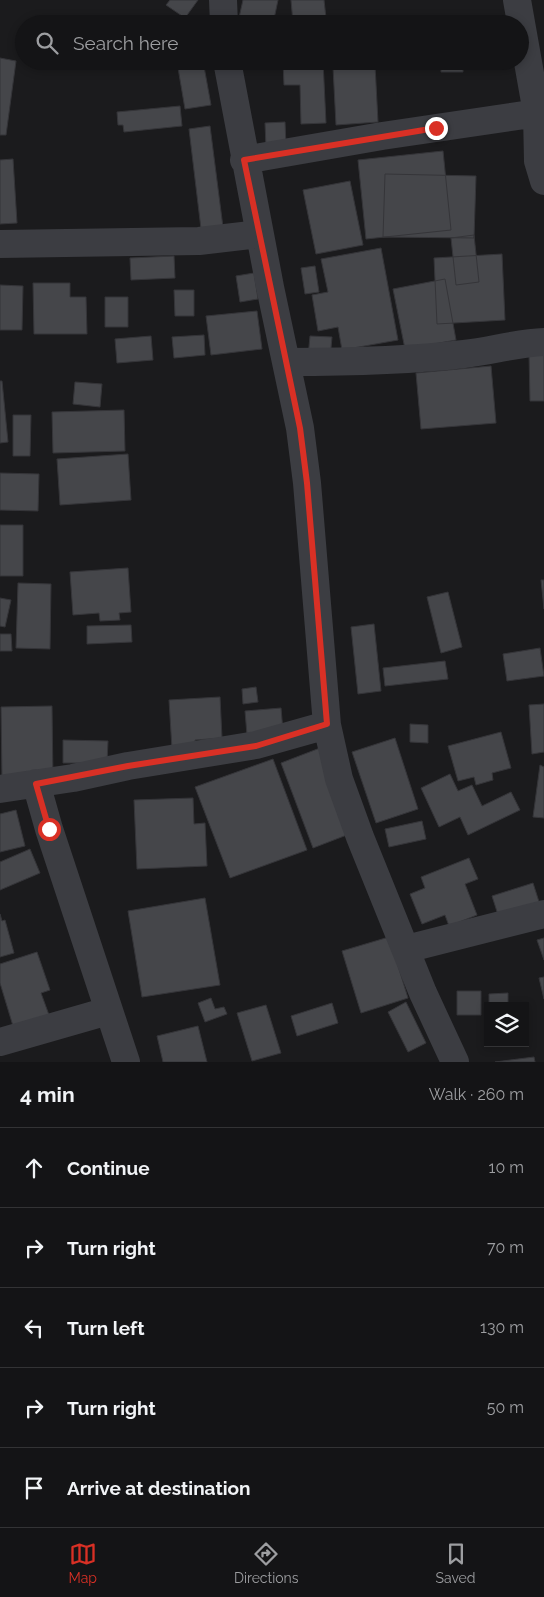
<!DOCTYPE html>
<html lang="en">
<head>
<meta charset="utf-8">
<style>
  body { margin:0; font-family:Raleway,sans-serif; background:#212123; color:#f1f3f6 }
  .controls { position:absolute; right:15px; bottom:15px; display:grid; overflow:hidden; border-radius:0px; box-shadow:0 2px 8px #0003 }
  .controls button { width:45px; height:45px; display:grid; place-items:center; padding:0; border:0; border-bottom:1px solid #333335; background:#141416; color:#f1f3f6; font:25px sans-serif }
  .stop { position:absolute; width:15px; height:15px; margin:-11px; border:4px solid #d93025; border-radius:50%; background:#fff }
  .stop.end { background:#d93025; border-color:#fff; box-shadow:0 1px 5px #0008 }
  .list { margin:0; padding:0; list-style:none }
  h2 { display:flex; justify-content:space-between; align-items:center; height:65px; margin:0; padding:0 20px; font-size:21px }
  h2 small { font-size:16px; font-weight:400; color:#9d9ea1 }
  .list li { display:grid; grid-template-columns:32px 1fr auto; gap:15px; align-items:center; box-sizing:border-box; height:80px; padding:0 20px; border-top:1px solid #333335 }
  .list b { display:block; font-size:19px; white-space:nowrap }
  .list em { font-size:16px; font-style:normal; color:#9d9ea1 }
  .icon { flex:none; width:28px; height:28px; fill:none; stroke:currentColor; stroke-width:2; stroke-linecap:round; stroke-linejoin:round }
  .map { position:relative; flex:none; width:544px; height:1062px; overflow:hidden }
  .search { position:absolute; background:#141416; box-shadow:0 2px 8px #0003; left:15px; right:15px; top:15px; height:55px; display:flex; align-items:center; gap:12px; box-sizing:border-box; padding:0 18px; border-radius:28px; color:#9d9ea1; font-size:19px }
  .sheet { height:465px; background:#141416 }
  nav { display:flex; justify-content:space-around; align-items:center; box-sizing:border-box; height:70px; border-top:1px solid #333335; background:#141416; font-size:14px; color:#9d9ea1 }
  nav a { display:grid; justify-items:center; gap:2px }
  nav .on { color:#d93025 }
  .map>svg:first-child { display:block }
  .building { fill:#45464a; stroke:#353539 }
  .lines { fill:none; stroke-linecap:round; stroke-linejoin:round }
  .minor { stroke:#3c3d42; stroke-width:28 }
  .route { stroke:#d93025; stroke-width:6 }
</style>
</head>
<body>
<div class="map">
<svg width="544" height="1062" viewBox="0 0 544 1062">
  <rect width="100%" height="100%" fill="#1b1b1d"/>
  <!-- building -->
  <path class="building" d="M170,0H198L185,18L166,5Z
    M243,0H278L273,24H247L238,22Z
    M291,0H324L326,18L293,23Z
    M193,18L194,24H159V22Z
    M0,58L16,61L6,135H0Z
    M182,61H203L211,105L185,109L177,62Z
    M283,61H323L326,123L301,124L300,85H284Z
    M441,61H463V72H441Z
    M375,65L378,122L336,125L333,67Z
    M180,106L182,126L124,132L123,125H118L117,112Z
    M285,122L286,146L266,147L265,123Z
    M210,126L224,235L202,237L189,129Z
    M443,151L451,230L366,239L358,160Z
    M13,159L17,223L0,224V160Z
    M385,174L476,176L474,238L383,237Z
    M350,181L363,245L316,254L303,190Z
    M474,235L479,282L456,285L451,238Z
    M381,248L398,340L342,350L338,327L318,331L312,295L328,292L321,259Z
    M502,254L505,320L437,324L434,258Z
    M174,256L175,278L131,280L130,258Z
    M315,266L319,292L305,294L301,268Z
    M254,273L258,299L240,302L236,276Z
    M445,279L456,340L405,349L393,289Z
    M33,283H70V297H86L87,334H34Z
    M0,285L23,286L22,330H0Z
    M174,290H194V316H175Z
    M105,297H128V327H105Z
    M257,311L262,349L211,355L206,316Z
    M204,335L205,355L174,358L172,337Z
    M151,336L153,360L117,363L115,339Z
    M310,336L332,337L330,359L308,357Z
    M529,353H544V401H530Z
    M491,366L496,423L421,429L416,373Z
    M0,381H2L8,442L0,443Z
    M75,382L102,384L100,407L73,404Z
    M124,410L125,451L53,453L52,412Z
    M13,415H31L30,456H13Z
    M128,454L131,500L60,505L57,459Z
    M0,473L39,474L38,511L0,510Z
    M0,525H23V576H0Z
    M128,568L131,612L119,613L120,620L100,621L99,613L73,615L70,572Z
    M541,580H544V609Z
    M18,583L51,584L50,649L16,648Z
    M448,592L462,647L441,653L427,597Z
    M0,598L11,600L5,627L0,626Z
    M374,624L381,691L358,694L351,627Z
    M131,625L132,642L87,644V626Z
    M0,634H11L12,651H0Z
    M540,648L544,676L507,681L503,654Z
    M445,661L448,679L385,686L383,668Z
    M256,687L258,702L243,704L242,689Z
    M220,697L222,738L195,740L196,748L172,749L169,700Z
    M544,704V752L532,754L529,705Z
    M52,706L53,779L2,780L1,707Z
    M281,708L283,731L247,735L245,711Z
    M410,724L428,725V743L410,742Z
    M501,732L511,768L492,773L493,780L476,785L474,777L458,781L448,746Z
    M395,738L418,809L376,823L352,752Z
    M63,740L108,741L107,763H63Z
    M320,748L352,833L313,848L281,763Z
    M273,759L307,850L230,878L195,787Z
    M540,765L544,767V818L533,817Z
    M450,774L458,791L472,785L482,806L511,792L520,810L468,835L460,817L439,827L421,788Z
    M193,798L194,824L205,823L207,866L137,869L134,800Z
    M16,810L25,846L0,852V814Z
    M422,821L426,839L389,847L385,829Z
    M30,849L40,873L0,890V862Z
    M469,858L478,879L465,884L477,915L449,926L445,915L422,924L410,894L425,888L421,877Z
    M533,883L541,908L500,921L492,896Z
    M205,898L220,985L142,997L128,911Z
    M0,914L2,921L5,920L14,953L0,957Z
    M389,937L408,998L361,1013L342,951Z
    M544,938V960L537,940Z
    M37,952L50,990L41,993L49,1015L13,1026L0,983V964Z
    M544,977V999L539,978Z
    M457,991H481V1015H457Z
    M508,993V1006H489V994Z
    M211,998L215,1009L224,1007L227,1014L205,1022L198,1003Z
    M406,1002L426,1043L408,1052L388,1012Z
    M332,1003L338,1023L297,1036L291,1016Z
    M266,1005L281,1053L252,1061L237,1013Z
    M198,1026L207,1062H163L157,1036Z
    M534,1057L535,1062H495Z"/>
  <g class="lines">
    <!-- minor -->
    <path class="minor" d="M223,0L224,24
      M517,0L537,113L538,161L544,181
      M227,61L270,287L300,428L307,483L327,725L339,779L360,837L423,993L455,1062
      M244,160L382,136L544,112
      M0,244L199,241L259,234
      M287,362C346,362 405,361 464,354C491,351 517,343 544,342
      M36,783L49,829L126,1062
      M0,789L73,778L128,766L256,745L327,725
      M406,949L544,914
      M0,1042L108,1011"/>
  </g>
  <g class="lines">
    <!-- route -->
    <path class="route" d="M49,829L36,784L128,766L256,746L327,724L307,483L300,428L244,160L436,128"/>
  </g>
</svg>
<div class="controls">
<button><svg class="icon" aria-label="layers" viewBox="0 0 24 24"><path d="M12 4l9 5-9 5-9-5zM3 14l9 5 9-5"/></svg></button>
</div>
<div class="stop" style="left:49px;top:829px"></div>
<div class="stop end" style="left:436px;top:128px"></div>
<div class="search"><svg class="icon" aria-label="search" viewBox="0 0 24 24"><circle cx="10" cy="10" r="6"/><path d="M15 15l6 6"/></svg>Search here</div>
</div>
<section class="sheet">
<h2>4 min<small>Walk · 260 m</small></h2>
<ul class="list">
<li><svg class="icon" aria-label="ahead" viewBox="0 0 24 24"><path d="M12 20V5M6 11l6-6 6 6"/></svg><div><b>Continue</b></div><em>10 m</em></li>
<li><svg class="icon" aria-label="right" viewBox="0 0 24 24"><path d="M7 20v-9h11M14 6l5 5-5 5"/></svg><div><b>Turn right</b></div><em>70 m</em></li>
<li><svg class="icon" aria-label="left" viewBox="0 0 24 24"><path d="M17 20v-9H6M10 6l-5 5 5 5"/></svg><div><b>Turn left</b></div><em>130 m</em></li>
<li><svg class="icon" aria-label="right" viewBox="0 0 24 24"><path d="M7 20v-9h11M14 6l5 5-5 5"/></svg><div><b>Turn right</b></div><em>50 m</em></li>
<li><svg class="icon" aria-label="arrive" viewBox="0 0 24 24"><path d="M6 21V4h12l-3 4 3 4H6"/></svg><div><b>Arrive at destination</b></div></li>
</ul>
</section>
<nav>
<a class="on"><svg class="icon" aria-label="map" viewBox="0 0 24 24"><path d="M3 6l6-2 6 2 6-2v14l-6 2-6-2-6 2zM9 4v14M15 6v14"/></svg>Map</a>
<a><svg class="icon" aria-label="directions" viewBox="0 0 24 24"><path d="M12 3l9 9-9 9-9-9zM9 14v-3h6M13 9l2 2-2 2"/></svg>Directions</a>
<a><svg class="icon" aria-label="saved" viewBox="0 0 24 24"><path d="M7 4h10v16l-5-4-5 4z"/></svg>Saved</a>
</nav>
</body>
</html>
